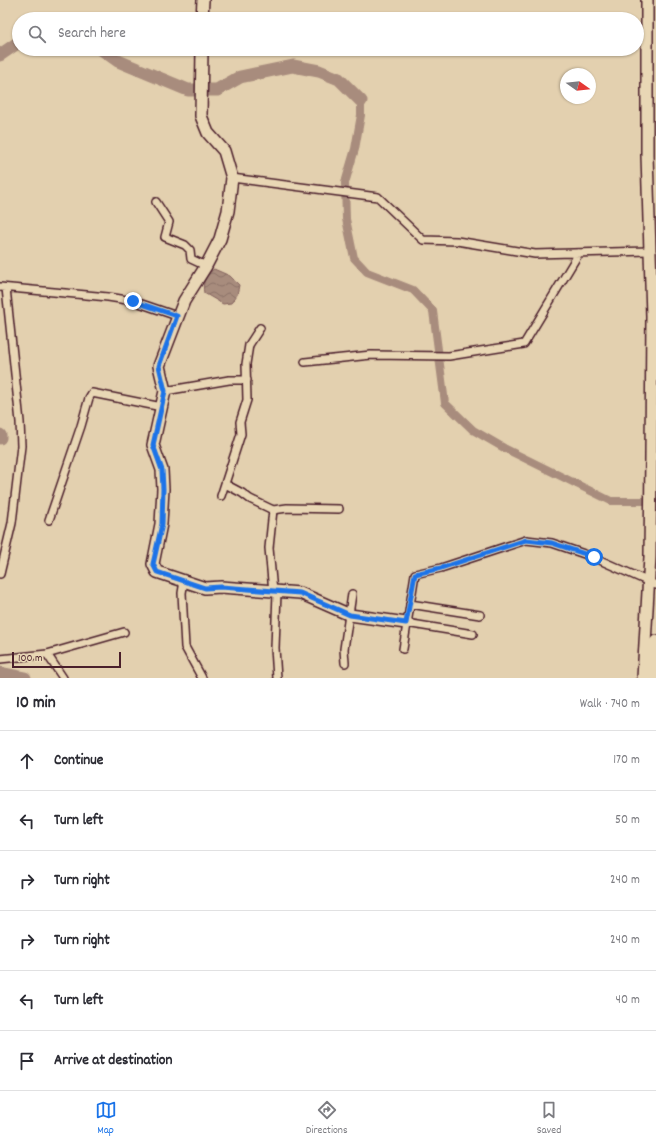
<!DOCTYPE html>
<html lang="en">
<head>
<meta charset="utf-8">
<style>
  body { margin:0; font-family:Dekko,sans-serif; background:#f7f7f7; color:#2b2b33 }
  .compass { position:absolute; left:560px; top:68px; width:36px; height:36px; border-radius:50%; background:#fff; box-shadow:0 1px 3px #0004; rotate:105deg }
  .scale { position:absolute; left:12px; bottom:10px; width:109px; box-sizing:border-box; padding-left:4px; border:2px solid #4a1f2b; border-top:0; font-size:11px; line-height:14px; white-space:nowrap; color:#4a1f2b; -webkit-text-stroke:3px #e9d7b5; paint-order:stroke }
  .stop { position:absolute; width:12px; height:12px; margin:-9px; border:3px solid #1a73e8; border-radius:50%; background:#fff }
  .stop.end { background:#1a73e8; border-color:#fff; box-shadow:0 1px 4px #0008 }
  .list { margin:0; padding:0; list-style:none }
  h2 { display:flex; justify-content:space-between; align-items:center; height:52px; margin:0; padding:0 16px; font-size:17px }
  h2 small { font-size:13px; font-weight:400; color:#7c7c81 }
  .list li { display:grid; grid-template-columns:26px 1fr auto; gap:12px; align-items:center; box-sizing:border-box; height:60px; padding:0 16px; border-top:1px solid #e1e1e2 }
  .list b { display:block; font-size:15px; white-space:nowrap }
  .list em { font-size:13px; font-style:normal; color:#7c7c81 }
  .icon { flex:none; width:22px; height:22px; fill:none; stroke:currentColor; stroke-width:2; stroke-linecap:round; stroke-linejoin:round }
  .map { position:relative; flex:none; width:656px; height:678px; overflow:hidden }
  .search { position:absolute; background:#fff; box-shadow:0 1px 3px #0004; left:12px; right:12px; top:12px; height:44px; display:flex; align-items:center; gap:10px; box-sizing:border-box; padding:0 14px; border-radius:22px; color:#7c7c81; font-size:15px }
  .sheet { height:412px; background:#fff }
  nav { display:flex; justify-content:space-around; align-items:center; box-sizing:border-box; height:56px; border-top:1px solid #e1e1e2; background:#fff; font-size:11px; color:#7c7c81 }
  nav a { display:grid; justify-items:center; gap:2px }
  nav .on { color:#1a73e8 }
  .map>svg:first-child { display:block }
  .water { fill:url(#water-waves); stroke:#82605c }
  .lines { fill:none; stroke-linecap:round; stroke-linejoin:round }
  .canal { stroke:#a88c7d; stroke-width:8 }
  .river { stroke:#a88c7d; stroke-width:13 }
  .street-casing { stroke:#4a1f2b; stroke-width:10 }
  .secondary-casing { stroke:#4a1f2b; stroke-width:14 }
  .street { stroke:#e9d7b5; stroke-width:7 }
  .secondary { stroke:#e9d7b5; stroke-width:11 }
  .route { stroke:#1a73e8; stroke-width:5 }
</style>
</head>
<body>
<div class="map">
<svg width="656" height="678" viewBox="0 0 656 678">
  <defs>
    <pattern id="water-waves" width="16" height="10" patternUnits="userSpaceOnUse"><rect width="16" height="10" fill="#a88c7d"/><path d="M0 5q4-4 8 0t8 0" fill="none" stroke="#8b7267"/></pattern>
  </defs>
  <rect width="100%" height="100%" fill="#e3d0af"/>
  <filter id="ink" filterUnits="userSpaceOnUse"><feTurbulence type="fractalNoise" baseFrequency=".025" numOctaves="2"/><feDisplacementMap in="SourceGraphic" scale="8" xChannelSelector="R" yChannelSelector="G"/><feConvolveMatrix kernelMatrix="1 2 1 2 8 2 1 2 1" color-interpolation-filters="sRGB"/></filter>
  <g filter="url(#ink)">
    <!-- water -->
    <path class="water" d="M214,269L230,276L239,285L237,295L231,303L223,304L204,293C202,283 205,275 214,269Z"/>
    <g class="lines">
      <!-- canal -->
      <path class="canal" d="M361,101V115L355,149L345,183L346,219L354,258L367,272L413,290L433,311L445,403L473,430L504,448L611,501H655"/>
      <!-- river -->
      <path class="river" d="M101,49L118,61L188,90H217L240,77L293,66L319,71L339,79L361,101
        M0,55L19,42
        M0,435V438
        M0,673L25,678"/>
      <!-- street casing -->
      <g class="street-casing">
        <path id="street" d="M232,178L378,197L423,240L457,241L535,254L649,251
          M156,202L169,222L165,237L185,245L190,250L191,259L206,266
          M0,287L108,297L133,301L177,316
          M305,362L371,355L449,356L524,344L579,253
          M165,391L229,380H247
          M225,484L242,493L250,499L273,510L287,508L339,509
          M221,496L241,434L240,422L247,400L246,364L249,345L260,328
          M273,510L269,548L273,592
          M49,520L81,426L89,398L92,393L162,407
          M0,574L12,523L21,446L20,422L6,288
          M184,581L182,593L185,647L202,678
          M410,604L480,615
          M406,623L473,634
          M403,649L415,574L441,568L526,540L552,543L593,557L656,585
          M47,654L63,678
          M0,659L47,654L124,632
          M345,663L344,649L352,594
          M277,678L275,648L277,592"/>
      </g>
      <!-- secondary casing -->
      <g class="secondary-casing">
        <path id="secondary" d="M202,19L203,0
          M202,49L201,116L208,133L224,151L232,178L228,211L220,239L206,266L184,301L159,366L165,391L153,445L162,470L163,489L161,524L153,564L157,572L205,588L221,587L300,593L350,615L406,623
          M643,678L650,557L651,457L652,316L647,155V0
          M653,678L656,641"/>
      </g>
      <!-- street -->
      <use href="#street" class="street"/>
      <!-- secondary -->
      <use href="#secondary" class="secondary"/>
    </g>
  </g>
  <g class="lines" filter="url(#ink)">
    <!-- route -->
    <path class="route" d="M133,301L177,316L159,366L165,391L153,445L162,470L163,489L162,524L153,564L157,572L205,588L221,587L300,593L350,615L406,623L415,574L441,568L526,540L552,543L594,557"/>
  </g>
</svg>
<svg class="compass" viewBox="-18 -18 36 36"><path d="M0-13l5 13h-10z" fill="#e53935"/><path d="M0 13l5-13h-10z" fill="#7c7c81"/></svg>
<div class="scale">100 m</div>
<div class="stop" style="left:594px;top:557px"></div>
<div class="stop end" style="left:133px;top:301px"></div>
<div class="search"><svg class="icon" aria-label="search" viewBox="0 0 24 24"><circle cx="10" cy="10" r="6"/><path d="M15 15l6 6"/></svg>Search here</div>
</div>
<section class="sheet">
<h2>10 min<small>Walk · 740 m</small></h2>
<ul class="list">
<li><svg class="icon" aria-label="ahead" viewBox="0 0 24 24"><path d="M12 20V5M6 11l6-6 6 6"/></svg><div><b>Continue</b></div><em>170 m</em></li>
<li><svg class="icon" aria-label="left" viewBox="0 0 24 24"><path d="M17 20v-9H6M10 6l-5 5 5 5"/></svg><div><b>Turn left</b></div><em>50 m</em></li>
<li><svg class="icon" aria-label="right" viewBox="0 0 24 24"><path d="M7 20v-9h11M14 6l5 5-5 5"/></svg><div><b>Turn right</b></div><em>240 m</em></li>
<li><svg class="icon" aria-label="right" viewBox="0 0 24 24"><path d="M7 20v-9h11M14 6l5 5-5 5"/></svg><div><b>Turn right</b></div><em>240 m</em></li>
<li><svg class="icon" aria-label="left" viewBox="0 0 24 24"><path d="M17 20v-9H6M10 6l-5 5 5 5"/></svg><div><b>Turn left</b></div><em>40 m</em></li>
<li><svg class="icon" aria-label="arrive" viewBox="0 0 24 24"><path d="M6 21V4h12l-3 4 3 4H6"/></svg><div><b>Arrive at destination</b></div></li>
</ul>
</section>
<nav>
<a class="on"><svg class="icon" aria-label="map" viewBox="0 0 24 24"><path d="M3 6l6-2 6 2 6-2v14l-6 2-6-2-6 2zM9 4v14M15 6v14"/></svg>Map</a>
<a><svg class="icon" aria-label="directions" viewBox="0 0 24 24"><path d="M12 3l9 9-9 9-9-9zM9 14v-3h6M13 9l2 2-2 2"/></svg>Directions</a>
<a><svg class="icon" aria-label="saved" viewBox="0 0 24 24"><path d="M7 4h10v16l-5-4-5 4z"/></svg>Saved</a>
</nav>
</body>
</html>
